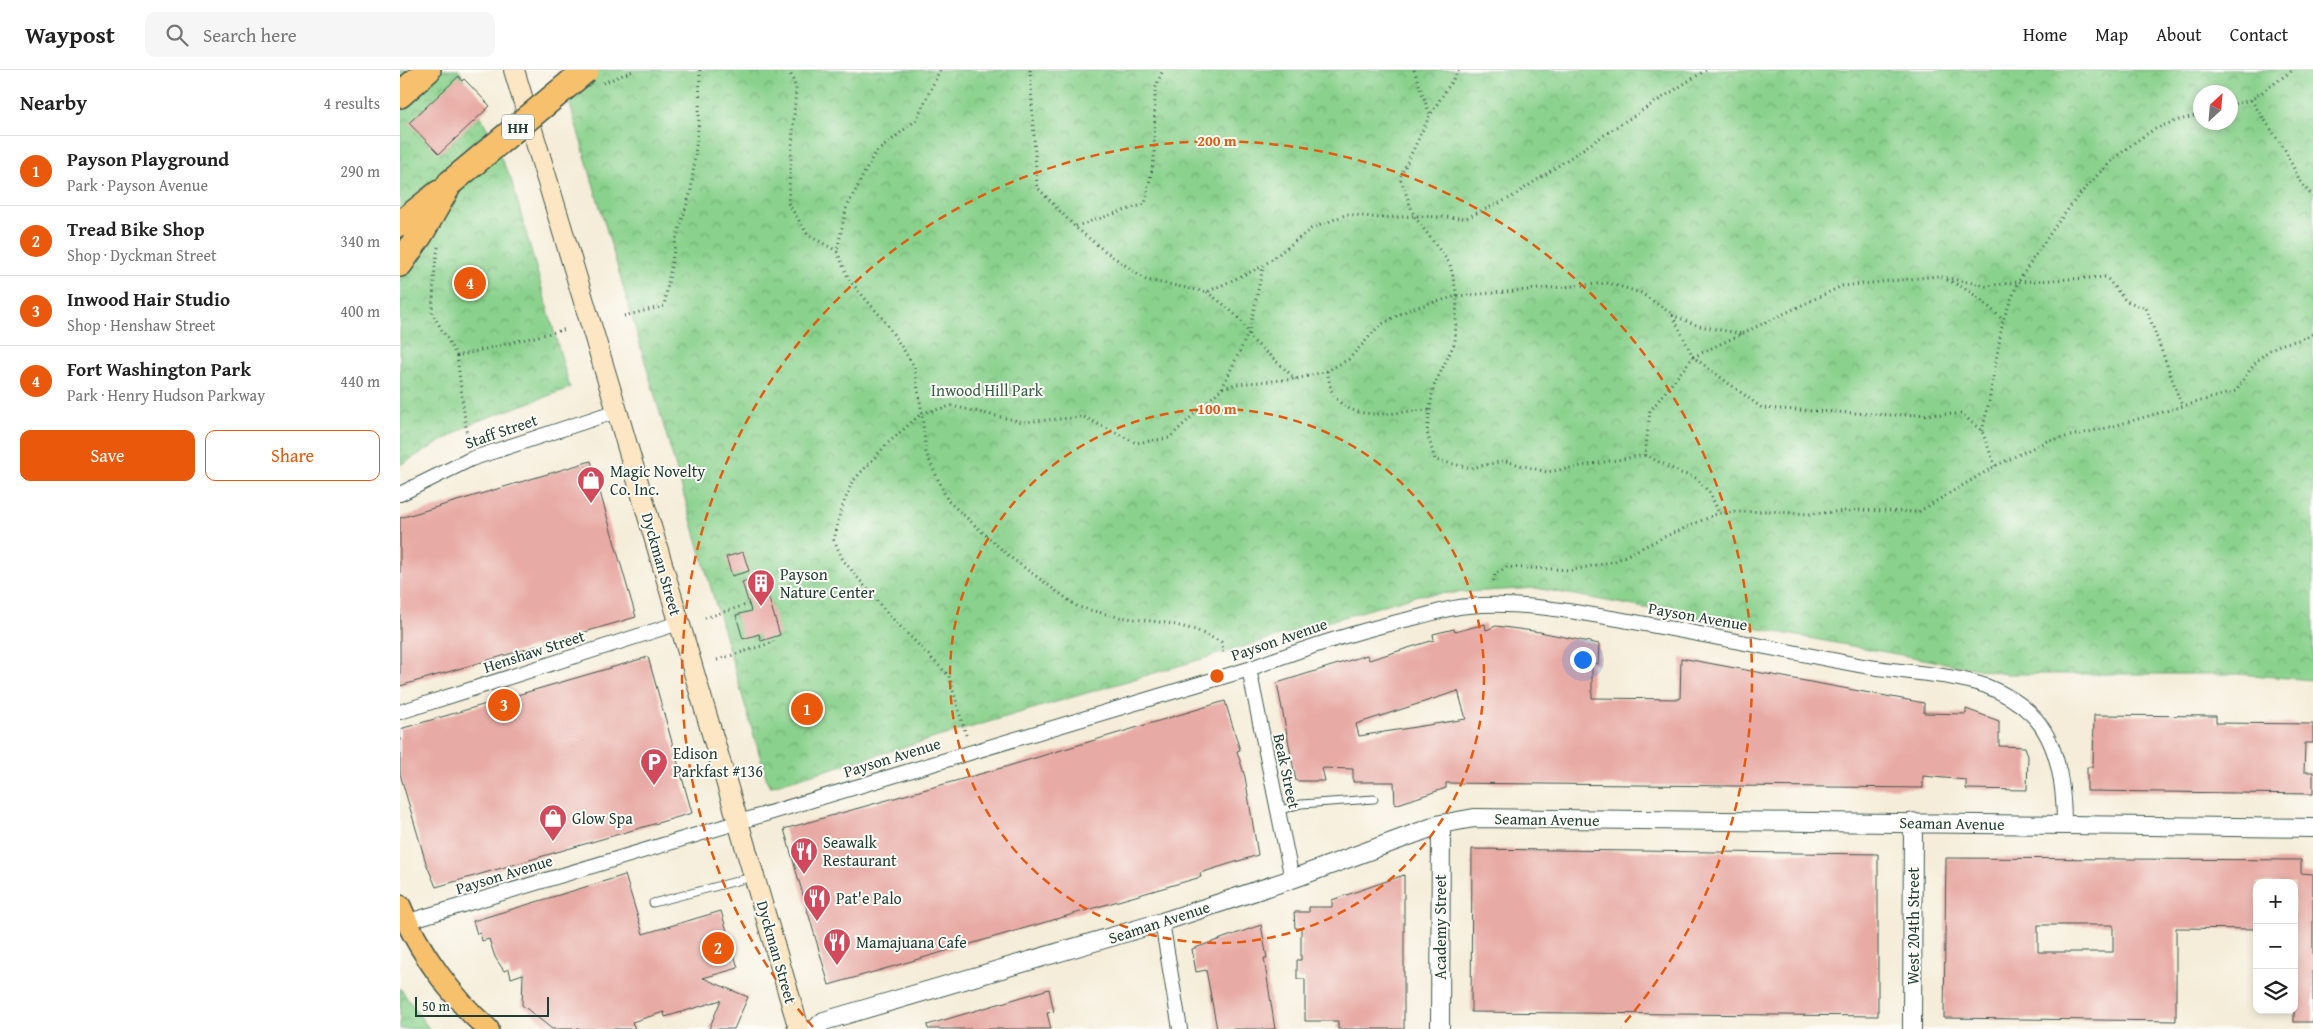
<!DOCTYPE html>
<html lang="en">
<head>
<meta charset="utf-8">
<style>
  body { margin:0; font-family:"Gentium Book Plus",serif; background:#f6f6f6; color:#222 }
  .controls { position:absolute; right:15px; bottom:15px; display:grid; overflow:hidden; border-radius:10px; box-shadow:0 2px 8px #0003 }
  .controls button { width:45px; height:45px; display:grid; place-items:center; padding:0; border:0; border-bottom:1px solid #e0e0e0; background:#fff; color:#222; font:25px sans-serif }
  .compass { position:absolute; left:1793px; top:15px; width:45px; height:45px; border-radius:50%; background:#fff; box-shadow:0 2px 8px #0003; rotate:26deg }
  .scale { position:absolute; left:15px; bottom:12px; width:134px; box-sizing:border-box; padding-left:5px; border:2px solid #1f3d34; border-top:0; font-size:14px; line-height:18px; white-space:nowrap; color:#1f3d34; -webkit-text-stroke:4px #fdfcf7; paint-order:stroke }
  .you { position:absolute; left:1182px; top:589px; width:18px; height:18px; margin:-12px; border:4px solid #fff; border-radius:50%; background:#1a73e8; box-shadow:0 0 0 8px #1a73e833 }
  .badge { display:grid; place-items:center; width:32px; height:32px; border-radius:50%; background:#ea580c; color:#fff; font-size:16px; font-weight:700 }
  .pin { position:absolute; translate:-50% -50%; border:2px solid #fff; box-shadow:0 1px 5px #0006 }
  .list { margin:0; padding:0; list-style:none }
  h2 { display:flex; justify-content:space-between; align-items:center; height:65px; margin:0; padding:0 20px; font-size:21px }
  h2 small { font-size:16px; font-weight:400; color:#767676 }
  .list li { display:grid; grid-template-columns:32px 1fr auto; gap:15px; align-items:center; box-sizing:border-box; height:70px; padding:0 20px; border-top:1px solid #e0e0e0 }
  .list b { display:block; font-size:19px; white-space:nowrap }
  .list p { margin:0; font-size:16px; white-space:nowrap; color:#767676 }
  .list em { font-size:16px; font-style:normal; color:#767676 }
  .actions { display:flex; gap:10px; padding:15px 20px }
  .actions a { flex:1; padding:11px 0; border:1px solid #ea580c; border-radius:10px; text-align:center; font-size:18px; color:#ea580c }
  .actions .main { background:#ea580c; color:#fff }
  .icon { flex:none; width:28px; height:28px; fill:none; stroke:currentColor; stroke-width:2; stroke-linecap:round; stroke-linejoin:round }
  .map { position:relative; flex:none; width:1913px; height:959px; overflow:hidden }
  header { display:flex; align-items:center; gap:30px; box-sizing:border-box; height:70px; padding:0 25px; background:#fff; border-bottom:1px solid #e0e0e0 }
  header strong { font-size:24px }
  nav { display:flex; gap:28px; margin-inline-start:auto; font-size:18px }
  .search { width:350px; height:45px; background:#f6f6f6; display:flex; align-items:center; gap:12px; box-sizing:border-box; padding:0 18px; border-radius:10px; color:#767676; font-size:19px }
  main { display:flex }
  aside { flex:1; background:#fff }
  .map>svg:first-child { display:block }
  .park { fill:url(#park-crowns); stroke:#548760; fill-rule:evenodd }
  .building { fill:#e8aaa4; fill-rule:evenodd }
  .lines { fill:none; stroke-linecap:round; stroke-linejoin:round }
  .service-casing { stroke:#3f574d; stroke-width:9 }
  .minor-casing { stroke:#3f574d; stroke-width:16 }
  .tertiary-casing { stroke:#3f574d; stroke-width:20 }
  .secondary-casing { stroke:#3f574d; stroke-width:22 }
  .primary-casing { stroke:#3f574d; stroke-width:24 }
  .motorway-casing { stroke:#3f574d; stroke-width:28 }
  .path { stroke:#3f574d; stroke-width:3; stroke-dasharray:1 4; stroke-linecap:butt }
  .service { stroke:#fff; stroke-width:7 }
  .minor { stroke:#fff; stroke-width:14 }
  .tertiary { stroke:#fff; stroke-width:18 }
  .secondary { stroke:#fce6c4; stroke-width:20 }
  .primary { stroke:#f7c06c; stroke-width:21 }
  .motorway { stroke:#f7c06c; stroke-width:25 }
  .motorway-bridge-casing { stroke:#3f574d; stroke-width:28; stroke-linecap:butt }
  .motorway-bridge { stroke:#f7c06c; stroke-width:25 }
  .ring { fill:none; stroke:#e8590c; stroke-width:2.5; stroke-dasharray:9 6 }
  .labels { text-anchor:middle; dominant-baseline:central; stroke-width:4; stroke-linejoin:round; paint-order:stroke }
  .shield { fill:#fdfcf7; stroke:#62766e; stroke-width:1 }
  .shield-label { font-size:15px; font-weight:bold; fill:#1f3d34 }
  .park-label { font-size:16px; fill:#3a624a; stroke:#fdfcf7 }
  .street-label { font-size:16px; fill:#1f3d34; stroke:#fdfcf7 }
  .poi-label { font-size:16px; fill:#1f3d34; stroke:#fdfcf7; text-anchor:start }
  .centre { fill:#e8590c; stroke:#fdfcf7; stroke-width:2.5 }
  .ring-label { font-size:15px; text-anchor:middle; font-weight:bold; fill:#e8590c; stroke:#fdfcf7; stroke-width:4; stroke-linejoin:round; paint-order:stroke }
</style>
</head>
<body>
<header>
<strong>Waypost</strong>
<div class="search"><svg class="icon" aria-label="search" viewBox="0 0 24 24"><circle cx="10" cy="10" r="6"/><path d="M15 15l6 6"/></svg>Search here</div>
<nav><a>Home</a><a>Map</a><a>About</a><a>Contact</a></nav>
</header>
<main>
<aside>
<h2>Nearby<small>4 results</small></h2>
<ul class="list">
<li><span class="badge">1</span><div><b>Payson Playground</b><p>Park · Payson Avenue</p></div><em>290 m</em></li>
<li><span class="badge">2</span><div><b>Tread Bike Shop</b><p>Shop · Dyckman Street</p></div><em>340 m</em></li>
<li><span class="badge">3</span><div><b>Inwood Hair Studio</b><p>Shop · Henshaw Street</p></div><em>400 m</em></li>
<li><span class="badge">4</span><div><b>Fort Washington Park</b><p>Park · Henry Hudson Parkway</p></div><em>440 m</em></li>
</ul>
<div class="actions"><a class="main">Save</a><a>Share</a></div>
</aside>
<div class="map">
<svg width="1913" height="959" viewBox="0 0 1913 959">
  <defs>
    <pattern id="park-crowns" width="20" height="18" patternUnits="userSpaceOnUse" patternTransform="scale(1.25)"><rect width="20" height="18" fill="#89d18c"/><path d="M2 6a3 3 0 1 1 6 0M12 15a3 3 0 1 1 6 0" fill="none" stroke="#6fab73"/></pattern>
  </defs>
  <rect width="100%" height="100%" fill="#fdfcf7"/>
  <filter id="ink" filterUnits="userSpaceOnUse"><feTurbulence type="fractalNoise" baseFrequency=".02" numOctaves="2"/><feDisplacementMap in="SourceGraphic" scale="10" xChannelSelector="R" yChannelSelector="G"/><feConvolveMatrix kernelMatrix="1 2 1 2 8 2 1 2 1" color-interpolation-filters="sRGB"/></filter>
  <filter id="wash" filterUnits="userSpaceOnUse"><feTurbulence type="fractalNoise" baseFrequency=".0096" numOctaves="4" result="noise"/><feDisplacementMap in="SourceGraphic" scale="20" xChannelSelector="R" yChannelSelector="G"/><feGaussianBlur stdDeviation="1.12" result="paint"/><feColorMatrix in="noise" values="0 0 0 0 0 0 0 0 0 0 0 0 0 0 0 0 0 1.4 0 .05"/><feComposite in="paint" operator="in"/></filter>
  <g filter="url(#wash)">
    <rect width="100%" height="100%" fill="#f5edd9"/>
    <!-- park -->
    <path class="park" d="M0,0H59L111,109L170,318L75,352L0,395Z
      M160,0H1913V610L1838,604H1605L1136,518L1018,525L369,717ZM1800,22H1830V52H1800Z
      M0,918L27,956L30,959H0Z"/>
    <g id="blocks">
      <!-- building -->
      <path class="building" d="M59,6L62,11L64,9L90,36L39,84L9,53Z
        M191,391L236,547L0,616V448Z
        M343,482L349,501L332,506L326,487Z
        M362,506L380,565L361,571L359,564L343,569L336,545L351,541L342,512Z
        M1085,554L1086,560L1096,556L1140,562L1199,574L1198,594L1192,593V628L1280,629L1281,588L1524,633V643L1566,644V639L1599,651V676L1625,677L1628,686L1627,720L1566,719V710L1523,706V718L1046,713V718L995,735L994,712H953V699L922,698L925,711H896L877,613L967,585L969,590L1034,570L1033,564L1054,559L1055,562ZM1058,621L1066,649L959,666L956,654Z
        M248,587L292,743L36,817L26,793L0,704V659Z
        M825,631L840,680L837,681L845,707L858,785L800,803L801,807L429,915L384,759L605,697Z
        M1694,645L1816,646V653L1913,654V673H1905L1904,702H1913V724L1687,721V697H1693Z
        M1072,779L1478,784V946L1071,942Z
        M1546,788L1901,790V803L1913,804V952H1894V813H1857V859L1776,858V951L1544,948ZM1638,855H1713V882H1638Z
        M225,805L243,864L321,841L338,898L303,908L348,927L334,959H309L321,930L265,947L264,942L232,952L235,959H152L122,935L123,904L111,908L109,899L104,901L95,887L89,869L82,871L80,863L77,864L73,851Z
        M1004,805V959H938V951H905V909H897V890H901V858H895L894,842H909V837H932V830Z
        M861,855L867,888H864L875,959H817L806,900L796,902L792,879Z
        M649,919L654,942L647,943L651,959H528L527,955Z"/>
    </g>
  </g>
  <g filter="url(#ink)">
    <use href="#blocks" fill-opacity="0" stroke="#3f574d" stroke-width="1"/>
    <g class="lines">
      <!-- service casing -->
      <g class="service-casing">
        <path id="service" d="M878,741L901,734L974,729
          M253,833L352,807"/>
      </g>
      <!-- minor casing -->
      <g class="minor-casing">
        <path id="minor" d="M0,424L71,389L217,341
          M849,599L892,809
          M0,642L279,553
          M6,852L849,599C904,578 960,560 1018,547C1034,543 1051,537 1068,536C1121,531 1176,542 1229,551C1306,565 1382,580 1458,595C1500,603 1545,602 1586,616C1601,622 1618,631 1630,643C1659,670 1664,717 1664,755
          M762,852L780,959"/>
      </g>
      <!-- tertiary casing -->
      <g class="tertiary-casing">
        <path id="tertiary" d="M415,959L424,951L762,852L892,809L1041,754L1074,748L1913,758
          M1040,959L1041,754
          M1512,959L1513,752"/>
      </g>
      <!-- secondary casing -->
      <g class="secondary-casing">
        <path id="secondary" d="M114,0L217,341L399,959"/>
      </g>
      <!-- primary casing -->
      <g class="primary-casing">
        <path id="primary" d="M0,836C17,879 53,929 88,959"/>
      </g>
      <!-- motorway casing -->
      <g class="motorway-casing">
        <path id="motorway" d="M0,25L28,0
          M0,154L39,123
          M0,194L20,165L50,113"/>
      </g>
      <!-- path -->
      <path class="path" d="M389,0L396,18L388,133L408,165L437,181
        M540,0L516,50L474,84L446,139L437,181L449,210L484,250L514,296L522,343L526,383L548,431L610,487L678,537L718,547L767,553L796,560L821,572L825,586
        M630,0L637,117L675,157L701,178L746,210L807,222L863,196L911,159L947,144L980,148L1014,146L1066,148L1110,128L1213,59L1306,0
        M1014,0L1030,45
        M1059,0L1030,45L1000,107L1014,146L1050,194L1057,226L1055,272L1033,318L1027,362L1035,390L1071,398L1105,391L1147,402L1245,385L1250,341L1293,287L1442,216L1538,206L1586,216L1618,212C1654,156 1692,98 1750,62C1764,53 1785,49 1800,44
        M203,13L235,0
        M1851,30L1885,80L1901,113L1913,127
        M1830,35L1851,30L1893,0
        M676,156L745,134L754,89L755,19L763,0
        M38,177L35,195L32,243L57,286L167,259
        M1547,210C1569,218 1586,234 1603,250
        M807,222C822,233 846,250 850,268L896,309
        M1272,245L1299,256L1343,264
        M224,246L264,236L276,169L291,121L299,49L300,0
        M57,286L67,366
        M927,301C929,308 930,321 935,327C956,355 1002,340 1030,340
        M822,318L849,262L863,197
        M1582,361L1589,332L1603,250L1618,212L1706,207L1726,231L1746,238L1782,336
        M1245,385L1281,403L1296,408L1310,423L1319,443
        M1094,511L1095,504L1107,497L1173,500L1215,491L1264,467L1319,443L1367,441L1409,444L1458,440L1518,442L1595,396L1647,371L1703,359L1836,321C1848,302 1860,281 1883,274C1893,271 1903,270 1913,264
        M305,548L349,534
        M317,590L374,572L373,567
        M566,665L549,606L488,544L443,490L434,470L440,443L452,412L488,373L522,343L552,336L623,352L684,347L736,373L769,368L822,318L836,314L896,309L927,301L949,289L980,255L1010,239L1057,226L1209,213L1241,223L1272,244L1293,287L1362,338L1489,345L1562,344L1582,361L1595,396"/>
      <!-- service -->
      <use href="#service" class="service"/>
      <!-- minor -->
      <use href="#minor" class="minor"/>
      <!-- tertiary -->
      <use href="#tertiary" class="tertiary"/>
      <!-- secondary -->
      <use href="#secondary" class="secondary"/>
      <!-- primary -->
      <use href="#primary" class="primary"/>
      <!-- motorway -->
      <use href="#motorway" class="motorway"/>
      <!-- motorway-bridge casing -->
      <g class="motorway-bridge-casing">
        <path id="motorway-bridge" d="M50,113L186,0"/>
      </g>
      <!-- motorway-bridge -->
      <use href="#motorway-bridge" class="motorway-bridge"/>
    </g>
  </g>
  <!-- distance rings -->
  <g class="ring">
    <circle cx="817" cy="606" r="267"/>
    <path d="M413 957A535 535 0 1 1 1221 957"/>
  </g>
  <!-- icons -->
  <defs>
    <g id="shop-pin" transform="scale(1.4375)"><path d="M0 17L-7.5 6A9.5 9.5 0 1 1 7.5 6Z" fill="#d1495b" stroke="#fdfcf7"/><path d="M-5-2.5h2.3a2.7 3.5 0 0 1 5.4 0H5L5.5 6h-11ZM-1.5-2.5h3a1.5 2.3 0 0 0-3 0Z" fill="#fff"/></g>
    <g id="building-pin" transform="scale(1.4375)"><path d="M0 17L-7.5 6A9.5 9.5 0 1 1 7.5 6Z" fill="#d1495b" stroke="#fdfcf7"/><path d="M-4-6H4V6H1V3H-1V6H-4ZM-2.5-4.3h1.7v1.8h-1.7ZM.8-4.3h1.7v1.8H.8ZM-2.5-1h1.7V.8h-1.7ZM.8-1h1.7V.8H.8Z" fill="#fff"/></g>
    <g id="parking-pin" transform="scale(1.4375)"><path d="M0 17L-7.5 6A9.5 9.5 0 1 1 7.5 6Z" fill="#d1495b" stroke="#fdfcf7"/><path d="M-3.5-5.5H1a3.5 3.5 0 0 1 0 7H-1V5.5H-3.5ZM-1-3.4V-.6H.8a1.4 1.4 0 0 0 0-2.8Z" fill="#fff"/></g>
    <g id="restaurant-pin" transform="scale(1.4375)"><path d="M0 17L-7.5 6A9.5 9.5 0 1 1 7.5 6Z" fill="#d1495b" stroke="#fdfcf7"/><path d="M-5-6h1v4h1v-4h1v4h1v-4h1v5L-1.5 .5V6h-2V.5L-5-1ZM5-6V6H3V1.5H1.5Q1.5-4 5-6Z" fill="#fff"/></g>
  </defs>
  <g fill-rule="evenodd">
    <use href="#shop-pin" x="191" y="410"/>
    <use href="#building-pin" x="361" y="513"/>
    <use href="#parking-pin" x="254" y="692"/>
    <use href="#shop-pin" x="153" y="748"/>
    <use href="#restaurant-pin" x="404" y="781"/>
    <use href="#restaurant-pin" x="417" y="828"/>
    <use href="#restaurant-pin" x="437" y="872"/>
  </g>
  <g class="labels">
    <!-- shield labels -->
    <rect class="shield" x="102" y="44.5" width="32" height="25" rx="4"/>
    <g class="shield-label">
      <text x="118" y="57">HH</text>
    </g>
    <!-- park labels -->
    <g class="park-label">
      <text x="587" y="320">Inwood Hill Park</text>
    </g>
    <!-- street labels -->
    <g class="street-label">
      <text transform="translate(101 361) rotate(-19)">Staff Street</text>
      <text transform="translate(262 494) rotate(74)">Dyckman Street</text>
      <text transform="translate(1298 546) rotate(10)">Payson Avenue</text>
      <text transform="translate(879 569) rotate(-19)">Payson Avenue</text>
      <text transform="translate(134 581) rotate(-18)">Henshaw Street</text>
      <text transform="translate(492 687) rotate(-17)">Payson Avenue</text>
      <text transform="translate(887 701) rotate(78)">Beak Street</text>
      <text transform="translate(1147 749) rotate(1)">Seaman Avenue</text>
      <text transform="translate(1552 753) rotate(1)">Seaman Avenue</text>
      <text transform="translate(104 804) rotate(-17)">Payson Avenue</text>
      <text transform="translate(759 852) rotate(-18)">Seaman Avenue</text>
      <text transform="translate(1513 856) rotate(-90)">West 204th Street</text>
      <text transform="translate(1040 857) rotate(-90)">Academy Street</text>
      <text transform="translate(377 882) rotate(74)">Dyckman Street</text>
    </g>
    <!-- poi labels -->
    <g class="poi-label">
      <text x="210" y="401">Magic Novelty<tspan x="210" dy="18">Co. Inc.</tspan></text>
      <text x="380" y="504">Payson<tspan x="380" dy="18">Nature Center</tspan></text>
      <text x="273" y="683">Edison<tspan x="273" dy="18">Parkfast #136</tspan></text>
      <text x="172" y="748">Glow Spa</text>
      <text x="423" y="772">Seawalk<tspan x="423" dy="18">Restaurant</tspan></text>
      <text x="436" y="828">Pat'e Palo</text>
      <text x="456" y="872">Mamajuana Cafe</text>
    </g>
  </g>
  <circle cx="817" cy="606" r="8" class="centre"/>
  <g class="ring-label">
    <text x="817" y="76">200 m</text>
    <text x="817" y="344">100 m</text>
  </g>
</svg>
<div class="controls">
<button>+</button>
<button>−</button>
<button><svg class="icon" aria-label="layers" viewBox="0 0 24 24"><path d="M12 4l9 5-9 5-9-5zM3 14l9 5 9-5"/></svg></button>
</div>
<svg class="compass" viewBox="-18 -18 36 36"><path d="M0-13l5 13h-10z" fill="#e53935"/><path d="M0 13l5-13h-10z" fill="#767676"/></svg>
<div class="scale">50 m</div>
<div class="you"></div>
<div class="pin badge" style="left:407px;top:639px">1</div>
<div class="pin badge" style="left:318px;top:878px">2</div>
<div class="pin badge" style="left:104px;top:635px">3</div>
<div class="pin badge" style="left:70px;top:213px">4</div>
</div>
</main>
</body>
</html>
